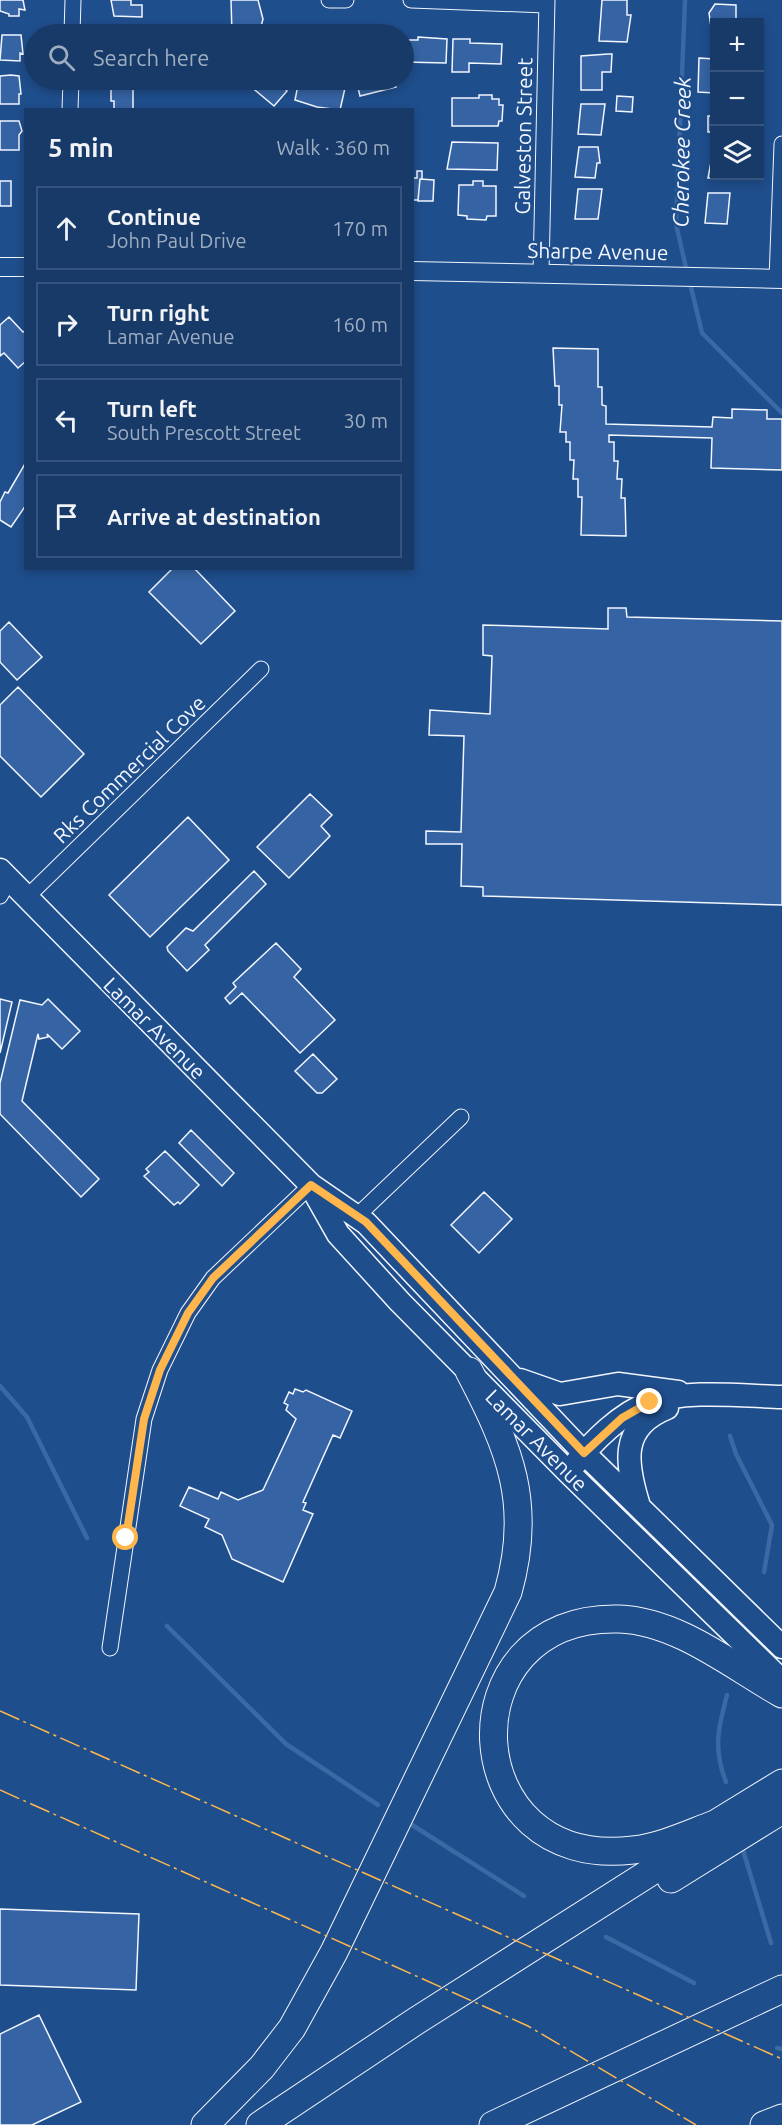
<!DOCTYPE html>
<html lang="en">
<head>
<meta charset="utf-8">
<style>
  body { margin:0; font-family:Ubuntu,sans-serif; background:#244571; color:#f1f3f6 }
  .controls { position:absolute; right:18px; top:18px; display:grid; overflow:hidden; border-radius:0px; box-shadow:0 3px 9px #0003 }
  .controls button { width:54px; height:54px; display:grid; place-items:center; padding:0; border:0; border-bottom:2px solid #36547d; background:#173a69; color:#f1f3f6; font:30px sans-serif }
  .stop { position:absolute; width:18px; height:18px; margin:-14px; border:4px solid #ffb74d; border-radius:50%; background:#fff }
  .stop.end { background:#ffb74d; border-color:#fff; box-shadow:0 2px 6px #0008 }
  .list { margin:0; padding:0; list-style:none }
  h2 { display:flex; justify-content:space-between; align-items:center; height:78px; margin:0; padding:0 24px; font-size:26px }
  h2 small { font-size:20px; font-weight:400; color:#9eadc0 }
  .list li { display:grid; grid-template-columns:39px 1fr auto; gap:18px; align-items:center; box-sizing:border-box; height:84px; margin:0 12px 12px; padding:0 12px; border:2px solid #36547d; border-radius:0px }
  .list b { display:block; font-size:22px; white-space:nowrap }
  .list p { margin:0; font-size:20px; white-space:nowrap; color:#9eadc0 }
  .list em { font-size:20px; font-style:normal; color:#9eadc0 }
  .icon { flex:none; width:33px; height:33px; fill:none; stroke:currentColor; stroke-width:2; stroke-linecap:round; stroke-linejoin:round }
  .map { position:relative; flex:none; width:782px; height:2125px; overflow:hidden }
  .search { position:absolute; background:#173a69; box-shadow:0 3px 9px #0003; left:24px; top:24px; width:390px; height:66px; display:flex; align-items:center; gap:15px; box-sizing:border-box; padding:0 21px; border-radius:33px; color:#9eadc0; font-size:22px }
  .panel { position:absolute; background:#173a69; box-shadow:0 3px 9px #0003; left:24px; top:108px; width:390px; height:462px; border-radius:0px }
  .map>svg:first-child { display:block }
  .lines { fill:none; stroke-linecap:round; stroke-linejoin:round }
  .stream { stroke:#3b69a3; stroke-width:4.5 }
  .building { fill:#3563a3; stroke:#f2f6ff; stroke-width:1.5 }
  .minor-casing { stroke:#f2f6ff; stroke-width:17 }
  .tertiary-casing { stroke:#f2f6ff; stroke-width:20 }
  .primary-casing { stroke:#f2f6ff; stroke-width:25 }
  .motorway-casing { stroke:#f2f6ff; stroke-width:29 }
  .minor { stroke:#1f4e8c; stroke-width:15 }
  .tertiary { stroke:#1f4e8c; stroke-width:18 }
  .primary { stroke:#1f4e8c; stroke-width:22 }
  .motorway { stroke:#1f4e8c; stroke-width:27 }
  .power { stroke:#ffb74d; stroke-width:1.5; stroke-dasharray:21 4.5 3 4.5; stroke-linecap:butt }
  .route { stroke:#ffb74d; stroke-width:8 }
  .labels { text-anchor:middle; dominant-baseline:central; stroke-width:4.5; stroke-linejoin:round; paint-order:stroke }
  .street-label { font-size:21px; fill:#f2f6ff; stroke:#1f4e8c }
  .water-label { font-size:22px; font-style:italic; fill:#f2f6ff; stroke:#1f4e8c }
</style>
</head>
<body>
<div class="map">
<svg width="782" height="2125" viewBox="0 0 782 2125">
  <rect width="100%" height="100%" fill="#1f4e8c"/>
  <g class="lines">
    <!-- stream -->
    <path class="stream" d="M685,0L676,224L687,272
      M690,283L702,333L782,413
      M0,1386L27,1417L87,1538
      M730,1436L736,1454L772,1525L764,1572
      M167,1626L286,1744L378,1805
      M726,1782C713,1749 718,1729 727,1695
      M409,1823L524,1896
      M743,1850L771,1943
      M606,1937L694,1983
      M777,2048L782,2049"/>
  </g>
  <!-- building -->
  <path class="building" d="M0,0H23L25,10L19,9V16H9V14L0,11Z
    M111,0H131V5H142V17L114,16Z
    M231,0H258L263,19L259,34H232Z
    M602,0H627V15H631L627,42L599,41Z
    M715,4L736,5V22H714V45V27H711L709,13Z
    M2,35H21L23,54L20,53V61L0,60Z
    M418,37L447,39L446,63L404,62V40H418Z
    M453,39H470V43L502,44L501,64L469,63V72H452Z
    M608,54H612L611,72H602V90H581V56Z
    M699,58L714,59V93L698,92Z
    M11,75L19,76L21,94H19V104H0V76Z
    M243,80H278L287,91L274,106Z
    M299,80L345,88L340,110L317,107L295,100Z
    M356,80H394L396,87L360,96Z
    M114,81H133V110H114V101H111V86H114Z
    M479,95H492V99H499V105H503L502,121H499L498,126H452V98H479Z
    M617,96L633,97L632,112L616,111Z
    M581,104H605L601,135L578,134Z
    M708,116H714V132H708Z
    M0,121H19L22,131L19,135V150H0Z
    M452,142L498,143L497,170L447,169Z
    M579,147H598L600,163H597L595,178L575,177Z
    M711,162H714V176H729V178H708Z
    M417,171H422V179H420L418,200H412V178H417Z
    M420,179L434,180L433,201H418Z
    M0,181H11V206H0Z
    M473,181H483V186H496V216H487L486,220L467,219V216L458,215L459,185H473Z
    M578,189H602L598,219H575Z
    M708,193H730L727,224L705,223Z
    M9,317L23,332L26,330V361L18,368L4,353L0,356V325Z
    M553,348L598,349V387H602V405L606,406V424L712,427L713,417L732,418V409L767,410V419H782V470L711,468L712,438L609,435V442H614V461H618L617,479H622L621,498H625L626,536L581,535L582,497H578V479H573L574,460H570V442H566V432H560L562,405H559V386H555Z
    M26,462V505L11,527L0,520V502L5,492L8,493Z
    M173,568H194L235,611L201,644L149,592Z
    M608,608H626L627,617L782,621V905L483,896V887L461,886L462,844H426V831L461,832L464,736L429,735L430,710L490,714L492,656L483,655V625L608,629Z
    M9,622L42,657L17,680L0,662V631Z
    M18,687L84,754L41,797L0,756V705Z
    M310,794L332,815L321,826L330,836L289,878L257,847Z
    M188,817L229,860L150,937L109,895Z
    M254,871L266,884L205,945L209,950L187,971L168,951L167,947L186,928L193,931Z
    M276,943L301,969L294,977L335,1020L300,1053L242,993L230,1004L225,998L236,987L233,983Z
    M0,999L12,1002L0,1053Z
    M48,999L80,1031L62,1049L47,1034L48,1037L39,1039L38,1034L22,1101L99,1179L81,1197L0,1114V1083L20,1000L42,1005Z
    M313,1054L337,1079L322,1093H317L295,1071Z
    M191,1130L234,1173L222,1186L179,1143Z
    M165,1151L199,1185L180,1204L178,1202L174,1205L144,1176L149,1172L146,1169Z
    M484,1192L512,1219L479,1253L451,1225Z
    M295,1389L303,1392L306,1390L352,1411L340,1438L333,1435L303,1502L306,1503L303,1510L313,1514L283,1582L232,1559L222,1535L205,1527L209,1519L180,1506L189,1487L218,1499L221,1492L238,1500L263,1490L296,1419L286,1410L288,1405L284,1403L289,1392L293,1394Z
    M0,1909L139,1914L136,1990L0,1985Z
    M39,2015L81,2102L32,2125H0V2034Z"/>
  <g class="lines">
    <!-- minor casing -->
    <g class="minor-casing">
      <path id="minor" d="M329,0H346
        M411,0L546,5
        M72,34L73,0
        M70,110L71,80
        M541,272L547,0
        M777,279L782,144
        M0,896L9,880
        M26,898L261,669
        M357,1216L461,1117
        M110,1648L144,1419L160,1370L188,1313L213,1278L311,1185"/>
    </g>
    <!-- tertiary casing -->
    <g class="tertiary-casing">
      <path id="tertiary" d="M0,267H26
        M412,271L782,279"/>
    </g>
    <!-- primary casing -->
    <g class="primary-casing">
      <path id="primary" d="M0,870L311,1185L366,1223L584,1453L782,1647
        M312,1188L338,1234L400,1302L568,1472L782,1681
        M520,1380L560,1394L618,1384L678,1392
        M575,1464C593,1441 621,1413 649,1403C685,1389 743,1396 782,1397
        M639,1506C626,1464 619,1427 667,1408"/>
    </g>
    <!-- motorway casing -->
    <g class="motorway-casing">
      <path id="motorway" d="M715,1824C688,1834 661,1847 633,1850C455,1872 444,1614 619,1619C678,1621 732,1666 782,1694
        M671,1879L782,1810
        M205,2125L262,2067L292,2028L334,1952L508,1592C533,1504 510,1449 469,1371
        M260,2125L416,2021L682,1852L715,1824L782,1783
        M493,2125L782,1989
        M764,2125L782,2118"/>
    </g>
    <!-- minor -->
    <use href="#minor" class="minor"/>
    <!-- tertiary -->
    <use href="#tertiary" class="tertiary"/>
    <!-- primary -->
    <use href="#primary" class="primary"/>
    <!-- motorway -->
    <use href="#motorway" class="motorway"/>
    <!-- power -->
    <path class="power" d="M0,1711L782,2059
      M0,1790L528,2026L696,2125"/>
  </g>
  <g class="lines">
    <!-- route -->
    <path class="route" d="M126,1538L144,1419L160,1370L188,1313L213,1278L311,1185L366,1222L584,1453L622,1418L650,1402"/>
  </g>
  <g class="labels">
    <!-- street labels -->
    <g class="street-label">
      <text transform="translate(523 136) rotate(-89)">Galveston Street</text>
      <text transform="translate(598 251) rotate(1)">Sharpe Avenue</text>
      <text transform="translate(129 769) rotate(-44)">Rks Commercial Cove</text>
      <text transform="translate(155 1028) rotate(45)">Lamar Avenue</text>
      <text transform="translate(537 1440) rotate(45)">Lamar Avenue</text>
    </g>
    <!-- water labels -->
    <g class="water-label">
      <text transform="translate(681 152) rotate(-89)">Cherokee Creek</text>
    </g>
  </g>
</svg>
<div class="controls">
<button>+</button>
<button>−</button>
<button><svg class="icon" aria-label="layers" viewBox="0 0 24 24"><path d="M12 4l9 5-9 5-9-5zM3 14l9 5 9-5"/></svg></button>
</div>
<div class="stop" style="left:126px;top:1538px"></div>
<div class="stop end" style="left:650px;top:1402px"></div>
<div class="search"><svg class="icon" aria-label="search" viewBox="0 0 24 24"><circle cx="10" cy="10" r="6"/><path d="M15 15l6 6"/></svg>Search here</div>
<section class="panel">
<h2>5 min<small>Walk · 360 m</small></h2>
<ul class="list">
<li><svg class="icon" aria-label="ahead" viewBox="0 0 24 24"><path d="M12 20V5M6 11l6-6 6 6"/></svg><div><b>Continue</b><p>John Paul Drive</p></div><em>170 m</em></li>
<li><svg class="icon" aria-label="right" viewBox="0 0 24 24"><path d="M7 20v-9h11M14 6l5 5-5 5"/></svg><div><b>Turn right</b><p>Lamar Avenue</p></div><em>160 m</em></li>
<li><svg class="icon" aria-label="left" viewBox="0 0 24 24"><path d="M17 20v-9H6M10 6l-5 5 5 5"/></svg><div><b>Turn left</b><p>South Prescott Street</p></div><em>30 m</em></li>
<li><svg class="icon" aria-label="arrive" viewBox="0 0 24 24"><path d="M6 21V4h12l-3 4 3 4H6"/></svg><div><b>Arrive at destination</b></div></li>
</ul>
</section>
</div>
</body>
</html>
